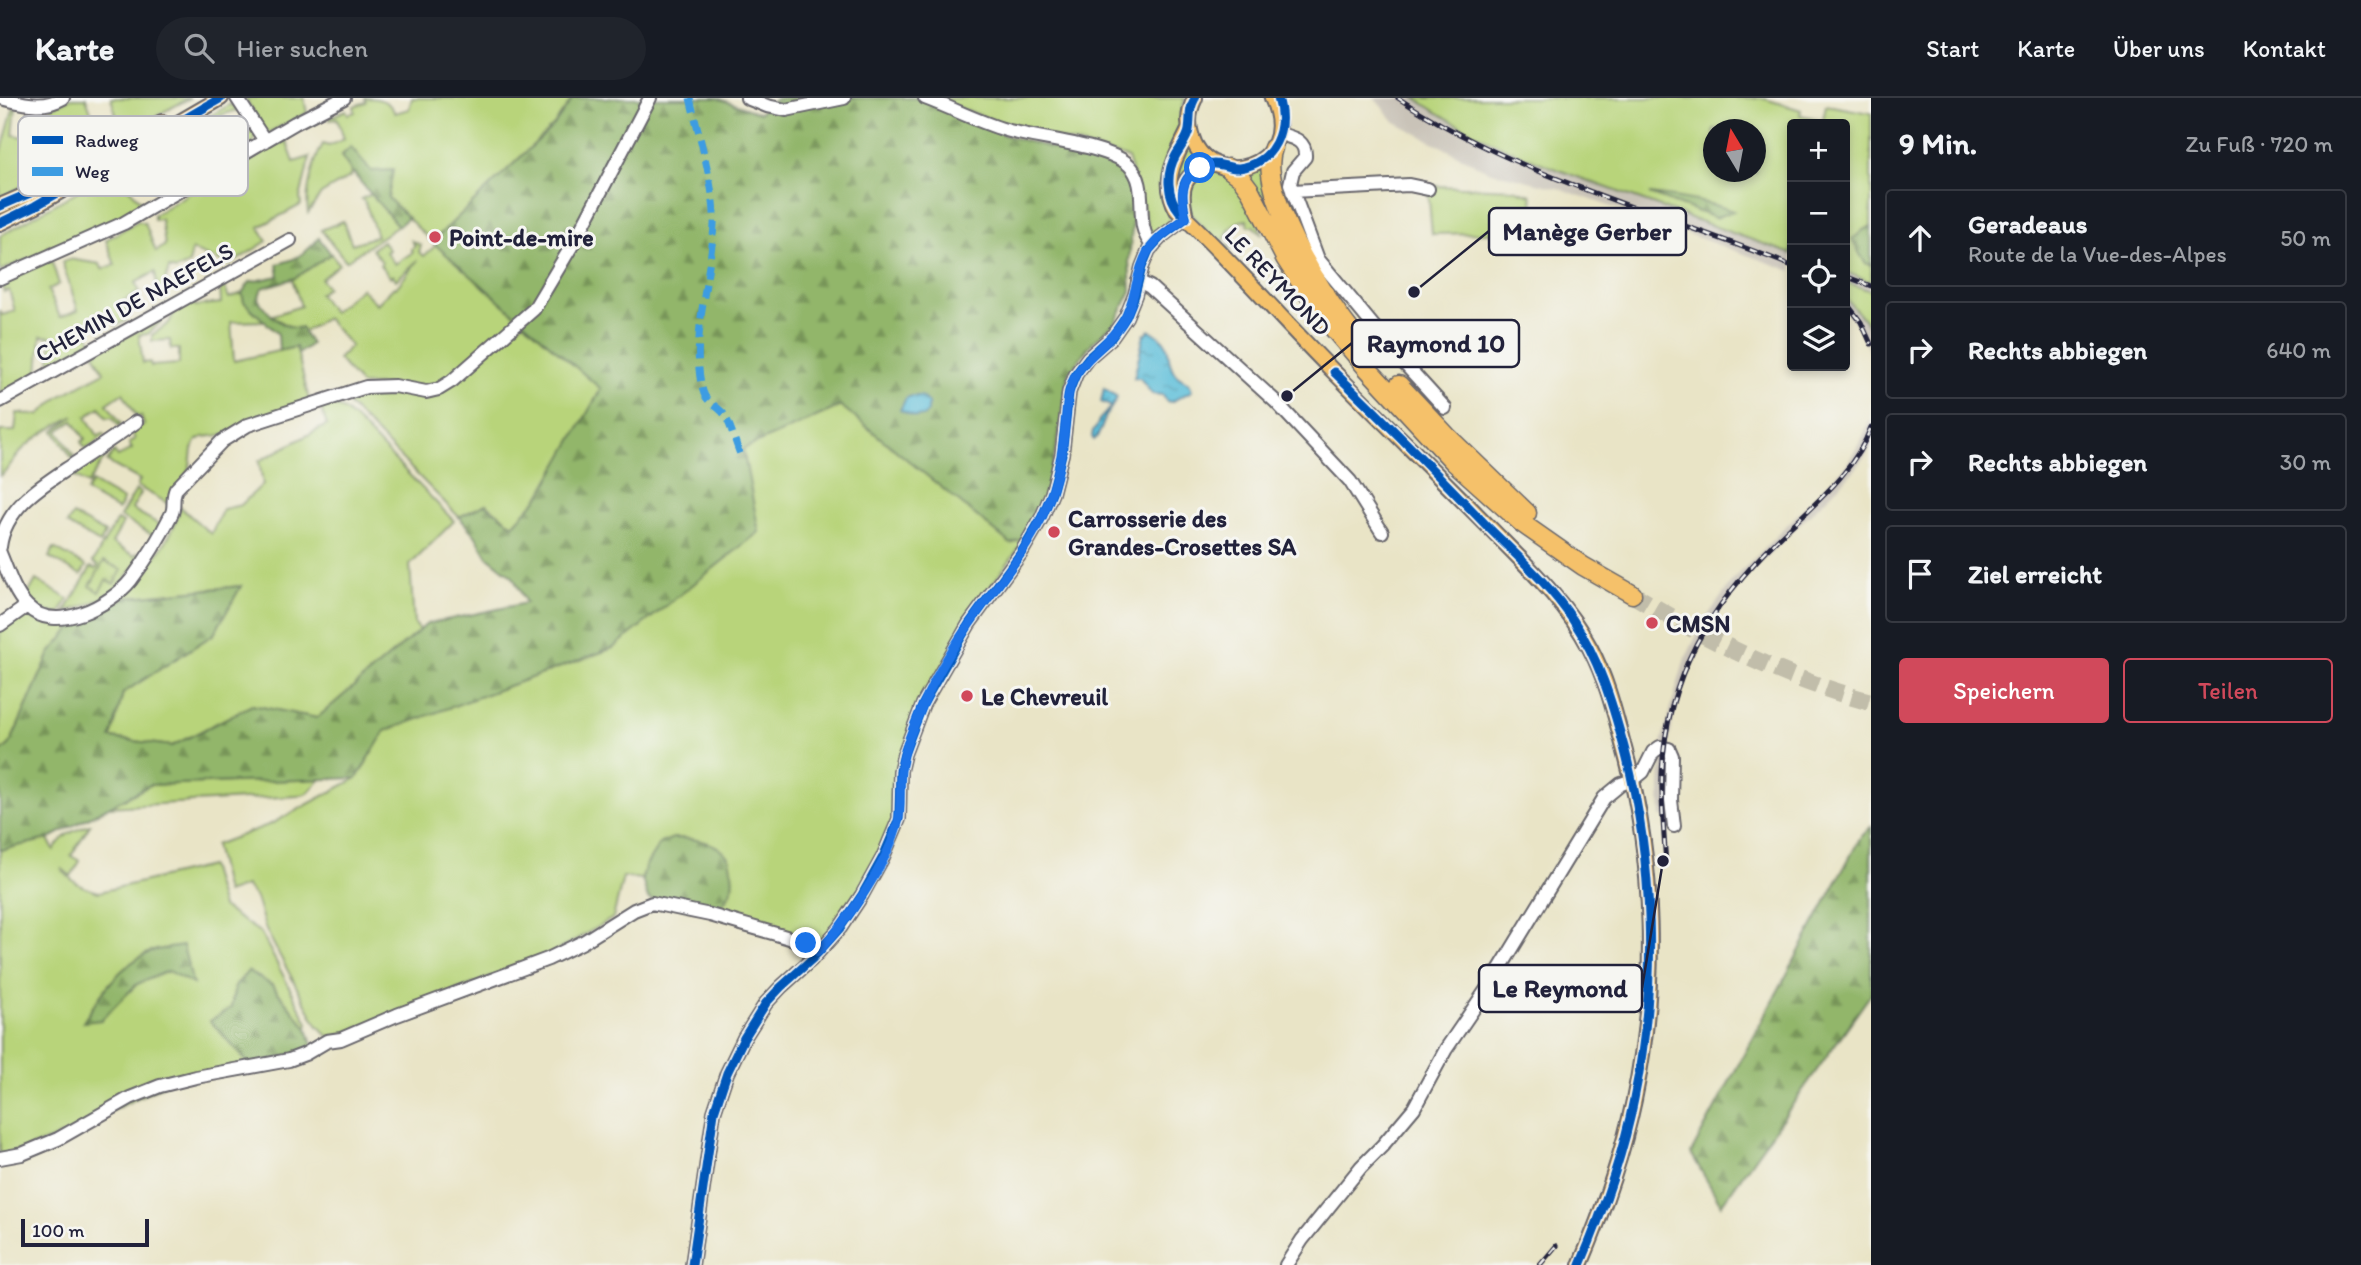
<!DOCTYPE html>
<html lang="de">
<head>
<meta charset="utf-8">
<style>
  body { margin:0; font-family:Itim,sans-serif; background:#20242c; color:#f1f3f6 }
  .controls { position:absolute; right:21px; top:21px; display:grid; overflow:hidden; border-radius:7px; box-shadow:0 4px 10px #0003 }
  .controls button { width:63px; height:63px; display:grid; place-items:center; padding:0; border:0; border-bottom:2px solid #363941; background:#171b24; color:#f1f3f6; font:35px sans-serif }
  .compass { position:absolute; left:1703px; top:21px; width:63px; height:63px; border-radius:50%; background:#171b24; box-shadow:0 4px 10px #0003; rotate:350deg }
  .scale { position:absolute; left:21px; bottom:18px; width:128px; box-sizing:border-box; padding-left:7px; border:4px solid #22223b; border-top:0; font-size:19px; line-height:24px; white-space:nowrap; color:#22223b; -webkit-text-stroke:5px #f6f6f2; paint-order:stroke }
  .stop { position:absolute; width:21px; height:21px; margin:-16px; border:5px solid #1a73e8; border-radius:50%; background:#fff }
  .stop.end { background:#1a73e8; border-color:#fff; box-shadow:0 2px 7px #0008 }
  .list { margin:0; padding:0; list-style:none }
  h2 { display:flex; justify-content:space-between; align-items:center; height:91px; margin:0; padding:0 28px; font-size:30px }
  h2 small { font-size:23px; font-weight:400; color:#9ea1a6 }
  .list li { display:grid; grid-template-columns:46px 1fr auto; gap:21px; align-items:center; box-sizing:border-box; height:98px; margin:0 14px 14px; padding:0 14px; border:2px solid #363941; border-radius:7px }
  .list b { display:block; font-size:26px; white-space:nowrap }
  .list p { margin:0; font-size:23px; white-space:nowrap; color:#9ea1a6 }
  .list em { font-size:23px; font-style:normal; color:#9ea1a6 }
  .actions { display:flex; gap:14px; padding:21px 28px }
  .actions a { flex:1; padding:16px 0; border:2px solid #d1495b; border-radius:7px; text-align:center; font-size:24px; color:#d1495b }
  .actions .main { background:#d1495b; color:#fff }
  .icon { flex:none; width:38px; height:38px; fill:none; stroke:currentColor; stroke-width:2; stroke-linecap:round; stroke-linejoin:round }
  .map { position:relative; flex:none; width:1871px; height:1167px; overflow:hidden }
  header { display:flex; align-items:center; gap:42px; box-sizing:border-box; height:98px; padding:0 35px; background:#171b24; border-bottom:2px solid #363941 }
  header strong { font-size:33px }
  nav { display:flex; gap:38px; margin-inline-start:auto; font-size:24px }
  .search { width:490px; height:63px; background:#20242c; display:flex; align-items:center; gap:18px; box-sizing:border-box; padding:0 24px; border-radius:38px; color:#9ea1a6; font-size:26px }
  main { display:flex }
  aside { flex:1; background:#171b24 }
  .map>svg:first-child { display:block }
  .railway { fill:#c9c3b8 }
  .green { fill:#b8d47a; stroke:#6d7b5a; stroke-width:2; fill-rule:evenodd }
  .forest { fill:url(#forest-firs); stroke:#5a6c52; stroke-width:2 }
  .park { fill:url(#park-tufts); stroke:#6d7b5a; stroke-width:2 }
  .water { fill:url(#water-ripples); stroke:#3e708a; stroke-width:2 }
  .lines { fill:none; stroke-linecap:round; stroke-linejoin:round }
  .highway-tunnel { stroke:#c1bdaa; stroke-width:18; stroke-dasharray:18 9; stroke-linecap:butt }
  .minor-casing { stroke:#68666c; stroke-width:16 }
  .major-casing { stroke:#68666c; stroke-width:18 }
  .highway-casing { stroke:#68666c; stroke-width:21 }
  .minor { stroke:#fff; stroke-width:12 }
  .major { stroke:#f5c16b; stroke-width:14 }
  .highway { stroke:#f5c16b; stroke-width:18 }
  .rail-casing { stroke:#22223b; stroke-width:5 }
  .rail { stroke:#f6f6f2; stroke-width:2.5; stroke-dasharray:8; stroke-linecap:butt }
  .quiet { stroke:#3c9ce2; stroke-width:7; stroke-dasharray:14 7; stroke-linecap:butt }
  .cycleway-casing { stroke:#f6f6f2; stroke-width:13 }
  .cycleway { stroke:#0057b8; stroke-width:9 }
  .route { stroke:#1a73e8; stroke-width:9 }
  .poi-dot { fill:#d1495b; stroke:#f6f6f2; stroke-width:2.5 }
  .labels { text-anchor:middle; dominant-baseline:central; stroke-width:6; stroke-linejoin:round; paint-order:stroke }
  .poi-label { font-size:24px; font-weight:bold; fill:#22223b; stroke:#f6f6f2; text-anchor:start }
  .street-label { font-size:24px; fill:#22223b; stroke:#f6f6f2 }
  .key { fill:#f6f6f2; stroke:#b6b6bb; stroke-width:2 }
  .key-label { font-size:19px; fill:#22223b }
  .leader { fill:none; stroke:#22223b; stroke-width:2.5 }
  .callout-dot { fill:#22223b; stroke:#f6f6f2; stroke-width:2.5 }
  .callout { fill:#f6f6f2; stroke:#22223b; stroke-width:2.5 }
  .callout-label { font-size:26px; text-anchor:middle; font-weight:bold; fill:#22223b }
</style>
</head>
<body>
<header>
<strong>Karte</strong>
<div class="search"><svg class="icon" aria-label="search" viewBox="0 0 24 24"><circle cx="10" cy="10" r="6"/><path d="M15 15l6 6"/></svg>Hier suchen</div>
<nav><a>Start</a><a>Karte</a><a>Über uns</a><a>Kontakt</a></nav>
</header>
<main>
<div class="map">
<svg width="1871" height="1167" viewBox="0 0 1871 1167">
  <defs>
    <pattern id="forest-firs" width="22" height="20" patternUnits="userSpaceOnUse" patternTransform="scale(1.75)"><rect width="22" height="20" fill="#92b66a"/><path d="M5 1l3.5 6h-7zM16 11l3.5 6h-7z" fill="#779458"/></pattern>
    <pattern id="park-tufts" width="24" height="20" patternUnits="userSpaceOnUse" patternTransform="scale(1.75)"><rect width="24" height="20" fill="#b8d47a"/><path d="M3 7l-1-3M5 7V3M7 7l1-3M15 17l-1-3M17 17v-4M19 17l1-3" fill="none" stroke="#9eb66a"/></pattern>
    <pattern id="water-ripples" width="26" height="14" patternUnits="userSpaceOnUse" patternTransform="scale(1.75)"><rect width="26" height="14" fill="#5bbed9"/><path d="M2 4q2-2 4 0t4 0M15 11q2-2 4 0t4 0" fill="none" stroke="#4b9ab1"/></pattern>
  </defs>
  <rect width="100%" height="100%" fill="#f6f6f2"/>
  <filter id="ink" filterUnits="userSpaceOnUse"><feTurbulence type="fractalNoise" baseFrequency=".0143" numOctaves="2"/><feDisplacementMap in="SourceGraphic" scale="14" xChannelSelector="R" yChannelSelector="G"/><feConvolveMatrix kernelMatrix="1 2 1 2 8 2 1 2 1" color-interpolation-filters="sRGB"/></filter>
  <filter id="wash" filterUnits="userSpaceOnUse"><feTurbulence type="fractalNoise" baseFrequency=".00686" numOctaves="4" result="noise"/><feDisplacementMap in="SourceGraphic" scale="28" xChannelSelector="R" yChannelSelector="G"/><feGaussianBlur stdDeviation="1.57" result="paint"/><feColorMatrix in="noise" values="0 0 0 0 0 0 0 0 0 0 0 0 0 0 0 0 0 1.4 0 .05"/><feComposite in="paint" operator="in"/></filter>
  <g filter="url(#wash)">
    <rect width="100%" height="100%" fill="#e9e4c6"/>
    <!-- railway -->
    <path class="railway" d="M1374,0H1415L1437,15L1504,49L1571,77L1792,156V173L1561,91L1488,73L1395,24Z
      M1845,174L1871,184V193L1845,184Z
      M1845,200L1864,221L1871,233V258L1861,233L1845,211Z
      M1871,319V350L1855,372L1738,487L1715,519L1704,541L1690,567L1674,618L1669,646L1667,719H1661L1660,690L1662,641L1684,564L1702,526L1733,482L1846,367L1862,341Z"/>
    <!-- green -->
    <path class="green" d="M71,0H86L100,38L120,30L111,0H190L0,100V59L14,8L16,9L13,37L30,40L47,35L46,30L54,28L51,14L52,9Z
      M245,0H304L307,15L270,34H266Z
      M365,0C378,0 389,2 395,15L409,11L412,0H573L554,27L432,144L388,100L371,73L351,49L341,58L352,74L351,78L321,96L308,115C305,94 313,64 323,46L329,48L344,41L337,20L330,22V19L346,12L348,16L355,14L354,8L366,4Z
      M932,0H1185L1180,20V34L1166,64L1164,75L1170,123L1160,133L1151,137L1128,60L1004,26Z
      M1415,0H1762L1801,12L1800,17L1823,22L1826,7L1871,15V129L1863,132L1865,165L1871,167V184L1845,174V26H1792V156C1737,137 1682,117 1627,97C1554,71 1479,44 1415,0ZM1714,32H1756V74H1714Z
      M231,6L237,12L221,17L218,20L228,50L244,45L242,39L253,33L255,39L253,45L207,71L204,57L200,58L194,42L179,47L188,71L175,89L158,98L151,83L153,82L151,74L136,79L126,75L122,68Z
      M286,42L294,64L310,59L300,100L301,107L259,129L267,143L230,167L192,152L189,166L176,172L169,170L165,184L170,186L166,201L159,202L155,174L135,185L140,194L123,203L128,212L122,216L126,223L116,228L113,222L106,225L102,219L85,228L92,243L52,266L50,265L52,239L41,238L38,275L0,297L2,270L0,269V212L2,217L15,213L9,192L4,194L1,186L51,161L59,186L48,192L60,219L78,212L62,164L69,161L100,166L102,171L115,167L106,142L138,123L145,125L156,154L165,147L161,121L154,122V117L226,72L232,74L236,80L246,74L242,66Z
      M1188,44L1204,64L1174,99L1176,63Z
      M1263,65L1292,149L1244,73Z
      M1211,72C1242,77 1254,111 1262,137L1253,128H1249L1247,122C1233,123 1227,133 1223,146L1229,147L1231,151H1229L1211,139L1190,114L1187,87Z
      M109,75L123,85L145,107C123,119 73,150 49,148L45,154L0,173V138Z
      M1435,88L1514,91L1531,97L1535,114L1531,134L1432,136L1428,91Z
      M372,96L398,128L346,163L321,132L343,123L352,146L377,138L365,104L361,101Z
      M383,143L389,152L386,154L395,166L413,154L411,151L415,148L412,143L421,147L419,154L424,158L436,147L521,221L436,288L361,287L338,261L351,248L326,220L304,234L301,230H293L270,218L301,208L292,181L331,156L339,166L321,181L327,189L319,196L333,214L361,190L377,206L394,189L396,190L418,162L396,182L393,177L390,179L380,167L382,164L372,151Z
      M1845,184L1871,193V233L1864,221L1845,200Z
      M223,186L229,200L242,195L244,204L264,223L231,224L234,263L296,249L310,306L221,337L203,339L197,342L192,351L190,369L171,407L137,388L140,382L107,364L114,354L118,359L132,351L129,345L135,341L130,332L144,327L141,318L137,319L123,295L107,306L121,325L119,328L112,319L107,320L100,309L86,319L98,338L103,335L105,337L86,351L81,344L85,341L73,323L58,333L75,359L72,360L54,333L74,318C57,327 36,338 22,352C13,361 10,370 0,378V333H15L17,315L39,317L59,299L104,274L94,255L170,215L148,236L139,237L143,265L150,264L151,268L179,266V251H171L170,242L152,243V237L169,225L177,208L193,199L195,208L221,205L220,187Z
      M524,224L602,291L540,398L513,427L486,406L459,419L349,307V300L354,297L395,292L430,301L431,298Z
      M331,306L344,312L356,322L454,423L410,467L414,525L420,532L317,620L252,607L172,648L111,640L123,595L214,536L241,488L122,500C143,473 174,443 180,409L211,436L223,411L241,407L263,386L259,363L327,327L320,308Z
      M842,307L1011,446L1027,439L968,519L897,669L894,728L869,780L825,841L815,843L801,841L712,811L726,801L645,769L642,781L623,779L613,820L549,857L337,938H328L317,927L266,832L256,800L246,788L226,795L215,747L271,726L357,680L384,633L613,550L743,351Z
      M107,348L110,351L88,386L70,376V374Z
      M92,384L123,402L118,412L86,394Z
      M136,392L141,395L132,411L160,427L154,438L120,419Z
      M73,417L105,435L100,445L67,426Z
      M117,422L123,425L112,445L135,458L137,455L141,458C121,492 104,504 65,514L91,469L96,471L98,468L93,464Z
      M54,450L86,468L81,477L49,459Z
      M36,482L68,501L60,515C46,516 35,509 27,498Z
      M26,515C39,529 60,527 78,525L50,555L10,646L0,655V533Z
      M321,681L308,695L298,698L108,709L150,687Z
      M90,727L71,758L80,763L71,778L61,770C72,785 82,789 99,794L210,768L222,809L261,835L308,925L307,930L272,887L235,888L231,910L251,968L177,980L64,1037L16,1054L0,1056V752L48,741L54,752C62,737 74,732 90,727ZM151,853L168,873L137,886L101,921Z"/>
    <!-- forest -->
    <path class="forest" d="M573,0H717L759,15L776,1L781,0H927L1004,37L1119,68L1136,89L1129,163L1131,193L1115,225L1092,245L1068,276L1059,336L1044,404L1027,439L1011,446L841,308L743,351L759,434L613,550L385,633L357,680L150,687L48,741L0,752V655L10,646L50,555L74,527L122,500L241,488L214,536L123,595L111,640L172,648L252,607L317,620L427,526L526,505L513,479L488,459L475,437L459,419L486,406L513,427L540,398L601,291L432,144L554,27Z
      M351,49L371,73L393,72L388,100L408,120L398,128L352,74L341,58Z
      M1649,96C1678,99 1705,103 1733,113L1715,120Z
      M1871,129V167L1865,165L1852,142L1863,132Z
      M319,140L331,156L295,180L262,190L258,201C268,216 282,231 301,230L311,246L298,256L296,249L279,253L278,236L244,204L242,195L250,184L279,178L277,166C297,162 306,155 319,140Z
      M1871,729V896L1721,1107L1691,1055L1860,740Z
      M673,740C691,740 717,742 728,759C730,762 730,766 731,770C737,790 726,813 702,813C687,813 663,805 648,801L642,781L645,769L660,745Z
      M183,848L193,886L168,873L137,886L101,922L83,924C100,897 119,867 150,854C160,850 172,850 183,848Z
      M248,873L272,887L307,930L313,950L251,968L210,923L231,910L235,888Z"/>
    <!-- park -->
    <path class="park" d="M104,463L122,472L114,486L106,482L99,494L90,488Z"/>
    <!-- water -->
    <path class="water" d="M1150,232C1177,248 1163,256 1174,274C1180,284 1191,281 1192,293L1171,304L1166,303L1163,297L1152,296L1140,280H1134L1144,237Z
      M1104,290L1117,299C1114,307 1108,313 1105,320C1102,328 1101,335 1094,342L1092,339L1093,333L1096,330L1099,322L1110,310V308L1101,304Z
      M912,298H921L928,305V313L924,318L915,319L900,312L906,300Z"/>
  </g>
  <g filter="url(#ink)">
    <g class="lines">
      <!-- highway-tunnel -->
      <path class="highway-tunnel" d="M1632,496C1706,541 1787,582 1871,604"/>
      <!-- minor casing -->
      <g class="minor-casing">
        <path id="minor" d="M0,0C23,5 42,12 63,0
          M237,0L265,43
          M747,0L767,8L786,12L844,0
          M925,0C952,10 978,24 1006,32C1036,41 1108,47 1129,67C1152,89 1131,126 1153,148
          M1280,36C1293,40 1306,42 1305,59L1293,73L1290,86L1318,161L1404,265L1445,310
          M1292,93L1409,87L1428,91
          M0,180L124,125L295,25L344,0
          M1138,183L1150,189L1275,303L1350,383L1382,434
          M0,303L290,142
          M0,449C5,407 46,385 77,364C97,351 116,338 136,324
          M0,455C7,472 14,495 27,508C55,537 111,507 131,482C146,462 160,439 171,417C176,409 171,400 176,391L222,343L248,327L366,289L395,288L426,294L439,291L452,283L534,211L577,139L650,0
          M0,527L27,508
          M0,1060L22,1056L58,1041L130,1000L160,988L196,979L289,962L305,956L327,943L341,941L397,917L548,861L583,844L634,812L652,805L710,817L776,836L806,845L818,854
          M692,1167L714,1014L727,975L744,940L766,905L781,889L812,861L840,830L862,797L883,759L899,721L900,673L904,656L923,606L969,526L1021,455L1042,419L1052,395L1062,356L1069,294L1076,276L1088,260L1112,239L1126,219L1135,197L1142,169L1149,152L1161,139L1186,120
          M1286,1167L1302,1142L1361,1069L1382,1048L1414,1010L1446,951L1493,882L1604,700L1621,686L1633,682L1643,674L1653,654L1660,649L1669,651L1672,658L1671,702L1674,728"/>
      </g>
      <!-- major casing -->
      <g class="major-casing">
        <path id="major" d="M1195,0C1189,12 1187,23 1191,36C1207,96 1305,72 1272,0
          M1189,32C1176,59 1160,82 1177,112C1232,163 1280,220 1333,273C1385,326 1439,378 1491,431C1527,468 1566,504 1590,550C1607,582 1615,616 1624,650C1655,763 1658,887 1634,1002C1622,1059 1603,1113 1580,1167
          M0,108L30,95L162,24
          M1186,119C1178,88 1183,76 1214,65
          M0,125L35,108L221,0"/>
      </g>
      <!-- highway casing -->
      <g class="highway-casing">
        <path id="highway" d="M1273,50C1256,92 1323,198 1350,232
          M1228,70L1241,80L1250,92L1285,160L1322,217L1366,269L1454,364L1523,426L1583,468L1632,496
          M1399,287L1447,338L1527,415"/>
      </g>
      <!-- minor -->
      <use href="#minor" class="minor"/>
      <!-- major -->
      <use href="#major" class="major"/>
      <!-- highway -->
      <use href="#highway" class="highway"/>
      <!-- rail casing -->
      <g class="rail-casing">
        <path id="rail" d="M1398,0C1519,80 1659,114 1792,168
          M1845,178L1871,188
          M1845,203L1861,224L1871,246
          M1666,766C1664,736 1661,706 1662,676C1666,577 1711,506 1780,439C1814,406 1854,375 1871,329
          M1540,1167L1556,1148"/>
      </g>
      <!-- rail -->
      <use href="#rail" class="rail"/>
      <!-- quiet -->
      <path class="quiet" d="M690,0C698,34 716,93 714,127C711,176 689,246 703,293C706,305 717,307 724,316C731,327 735,344 740,356"/>
      <!-- cycleway casing -->
      <g class="cycleway-casing">
        <path id="cycleway" d="M0,108L30,95L111,51
          M1180,114C1166,98 1166,74 1176,57C1180,50 1188,40 1189,32C1191,19 1188,13 1195,0
          M1186,120C1182,102 1178,82 1197,72C1201,70 1208,66 1213,66C1221,65 1230,71 1239,70C1275,65 1288,31 1278,0
          M0,125L35,108L221,0
          M1334,274C1386,324 1437,376 1487,428C1516,457 1550,487 1573,522C1599,561 1612,604 1624,649C1654,762 1658,886 1634,1001C1623,1058 1603,1113 1580,1167
          M692,1167L714,1014L727,975L744,940L766,905L781,889L812,861L840,830L862,797L883,759L899,721L900,673L904,656L923,606L969,526L1021,455L1042,419L1052,395L1062,356L1069,294L1076,276L1088,260L1112,239L1126,219L1135,197L1142,169L1149,152L1161,139L1186,120"/>
      </g>
      <!-- cycleway -->
      <use href="#cycleway" class="cycleway"/>
    </g>
  </g>
  <g class="lines" filter="url(#ink)">
    <!-- route -->
    <path class="route" d="M806,845L818,854C846,825 889,764 898,724C902,707 899,689 901,672C903,654 910,637 917,621C930,588 950,553 971,524C995,489 1024,457 1042,419C1054,393 1061,365 1064,337C1066,322 1066,305 1070,290C1079,261 1107,249 1122,225C1136,203 1135,177 1147,155C1156,140 1172,130 1186,120C1181,99 1179,81 1200,70"/>
  </g>
  <!-- markers -->
  <g class="poi-dot">
    <circle cx="435" cy="139" r="7"/>
    <circle cx="1054" cy="434" r="7"/>
    <circle cx="1652" cy="525" r="7"/>
    <circle cx="967" cy="598" r="7"/>
  </g>
  <g class="labels">
    <!-- poi labels -->
    <g class="poi-label">
      <text x="449" y="139">Point-de-mire</text>
      <text x="1068" y="420">Carrosserie des<tspan x="1068" dy="28">Grandes-Crosettes SA</tspan></text>
      <text x="1666" y="525">CMSN</text>
      <text x="981" y="598">Le Chevreuil</text>
    </g>
    <!-- street labels -->
    <g class="street-label">
      <text transform="translate(1278 183) rotate(46)">LE REYMOND</text>
      <text transform="translate(134 204) rotate(-29)">CHEMIN DE NAEFELS</text>
    </g>
  </g>
  <!-- legend -->
  <rect x="18" y="18" width="230" height="80" rx="10" class="key"/>
  <rect x="32" y="38" width="31" height="8" fill="#0057b8"/>
  <rect x="32" y="69" width="31" height="9" fill="#3c9ce2"/>
  <g class="key-label">
    <text x="75" y="49">Radweg</text>
    <text x="75" y="80">Weg</text>
  </g>
  <!-- callouts -->
  <path class="leader" d="M1414 194L1489 133M1287 298L1352 245M1663 763L1642 890"/>
  <g class="callout-dot">
    <circle cx="1414" cy="194" r="7"/>
    <circle cx="1287" cy="298" r="7"/>
    <circle cx="1663" cy="763" r="7"/>
  </g>
  <g class="callout">
    <rect x="1489" y="110" width="197" height="47" rx="7"/>
    <rect x="1352" y="222" width="167" height="47" rx="7"/>
    <rect x="1479" y="867" width="163" height="47" rx="7"/>
  </g>
  <g class="callout-label">
    <text x="1587" y="142">Manège Gerber</text>
    <text x="1436" y="254">Raymond 10</text>
    <text x="1560" y="899">Le Reymond</text>
  </g>
</svg>
<div class="controls">
<button>+</button>
<button>−</button>
<button><svg class="icon" aria-label="locate" viewBox="0 0 24 24"><circle cx="12" cy="12" r="6"/><path d="M12 2v4M12 18v4M2 12h4M18 12h4"/></svg></button>
<button><svg class="icon" aria-label="layers" viewBox="0 0 24 24"><path d="M12 4l9 5-9 5-9-5zM3 14l9 5 9-5"/></svg></button>
</div>
<svg class="compass" viewBox="-18 -18 36 36"><path d="M0-13l5 13h-10z" fill="#e53935"/><path d="M0 13l5-13h-10z" fill="#9ea1a6"/></svg>
<div class="scale">100 m</div>
<div class="stop" style="left:1200px;top:70px"></div>
<div class="stop end" style="left:806px;top:845px"></div>
</div>
<aside>
<h2>9 Min.<small>Zu Fuß · 720 m</small></h2>
<ul class="list">
<li><svg class="icon" aria-label="ahead" viewBox="0 0 24 24"><path d="M12 20V5M6 11l6-6 6 6"/></svg><div><b>Geradeaus</b><p>Route de la Vue-des-Alpes</p></div><em>50 m</em></li>
<li><svg class="icon" aria-label="right" viewBox="0 0 24 24"><path d="M7 20v-9h11M14 6l5 5-5 5"/></svg><div><b>Rechts abbiegen</b></div><em>640 m</em></li>
<li><svg class="icon" aria-label="right" viewBox="0 0 24 24"><path d="M7 20v-9h11M14 6l5 5-5 5"/></svg><div><b>Rechts abbiegen</b></div><em>30 m</em></li>
<li><svg class="icon" aria-label="arrive" viewBox="0 0 24 24"><path d="M6 21V4h12l-3 4 3 4H6"/></svg><div><b>Ziel erreicht</b></div></li>
</ul>
<div class="actions"><a class="main">Speichern</a><a>Teilen</a></div>
</aside>
</main>
</body>
</html>
